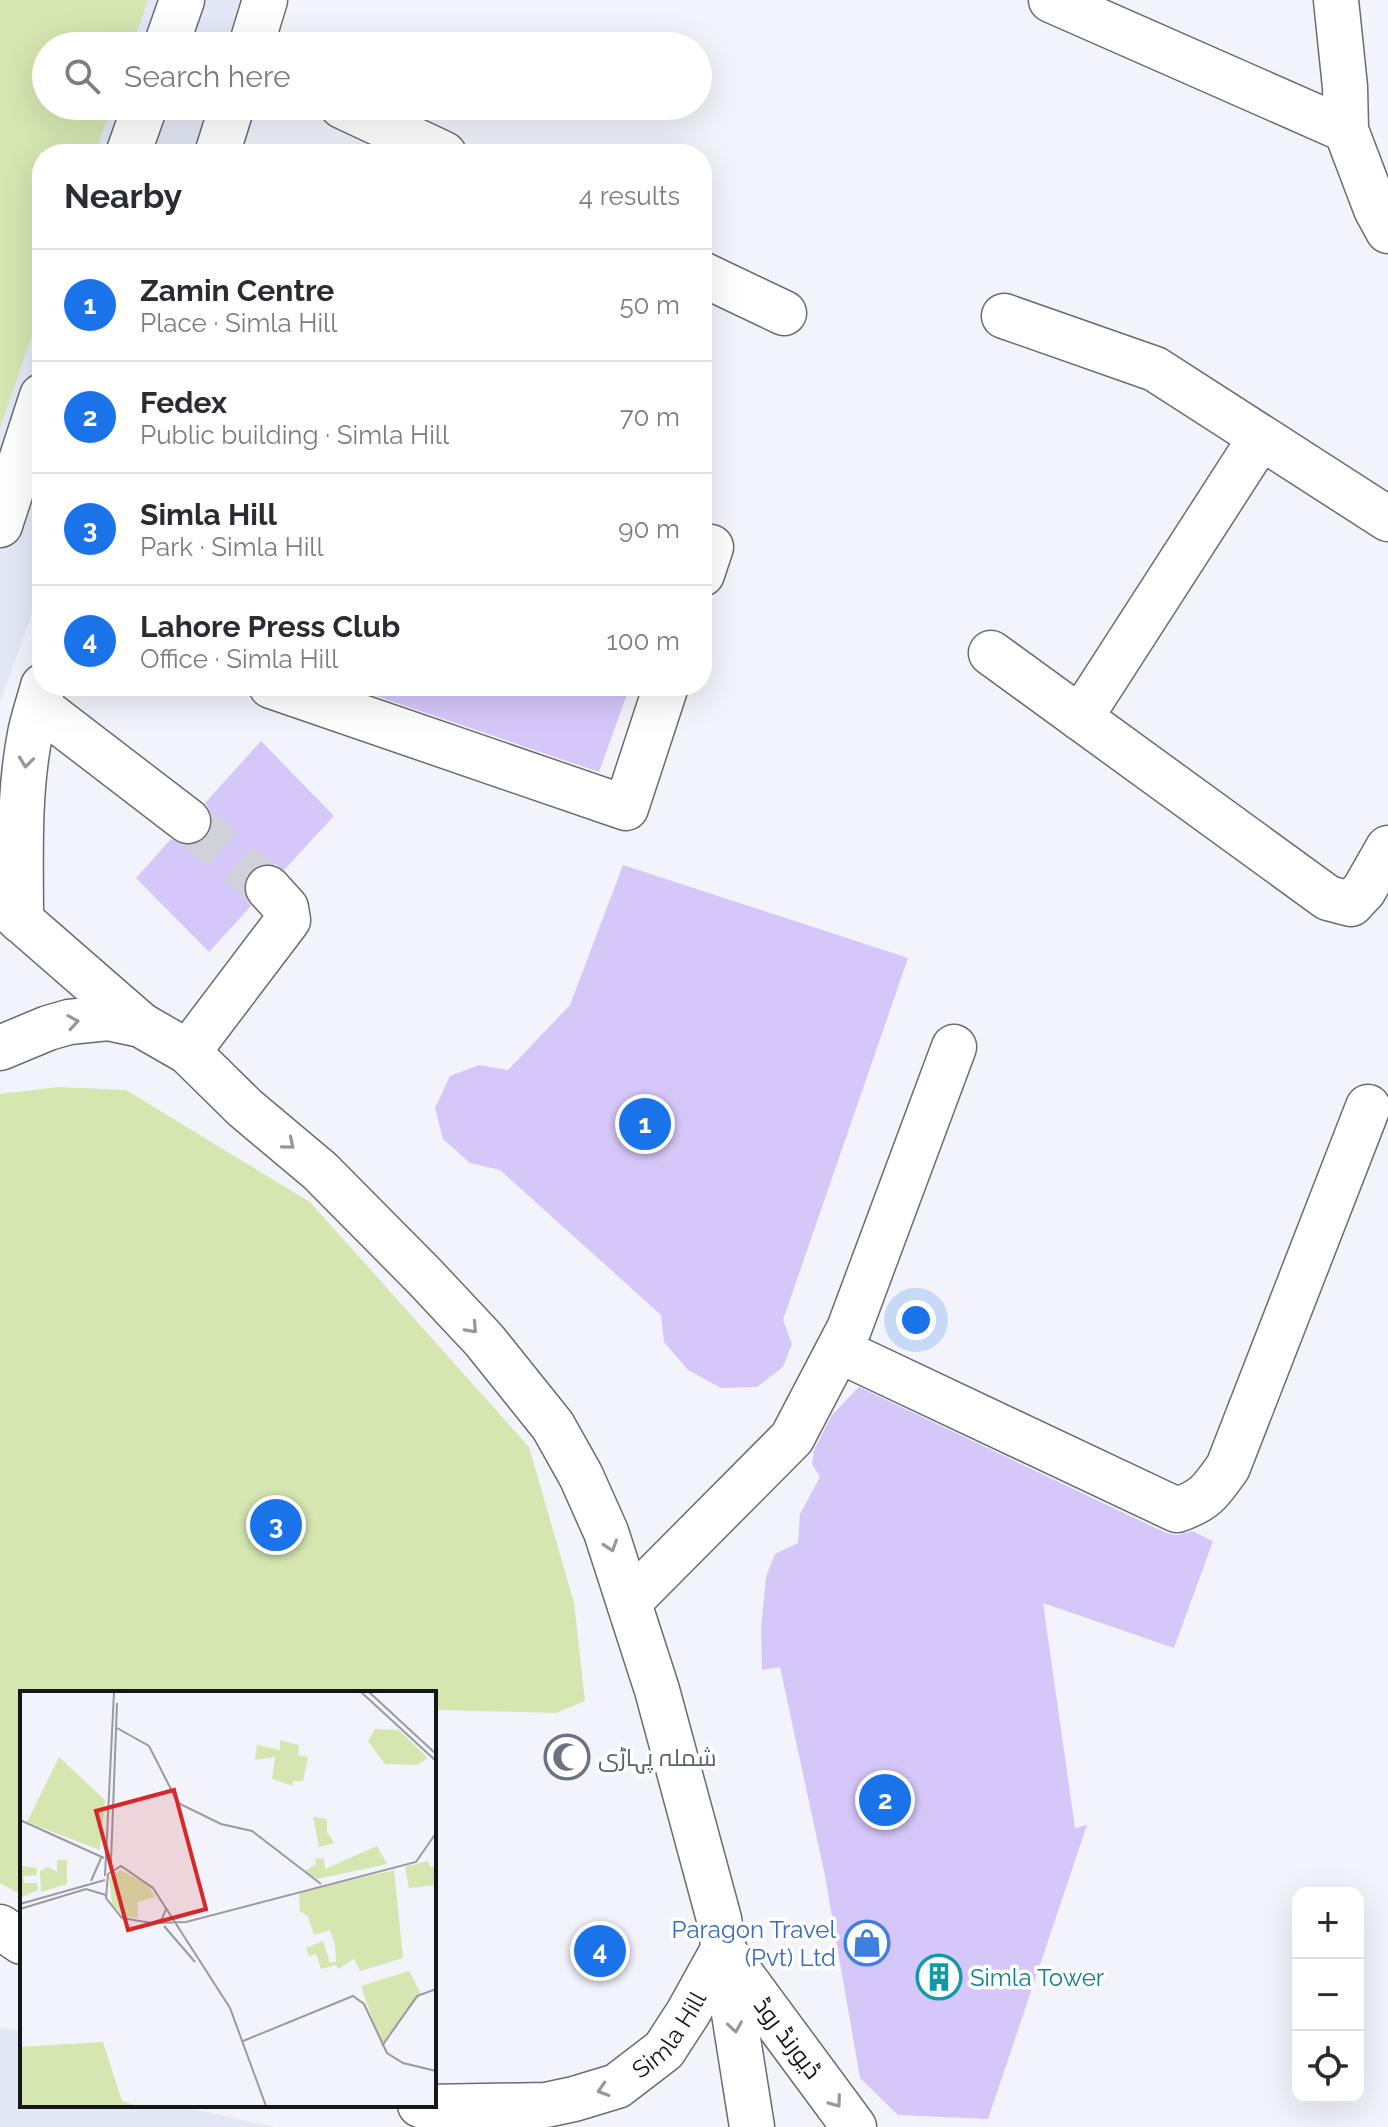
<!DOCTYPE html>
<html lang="en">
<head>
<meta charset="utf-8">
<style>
  body { margin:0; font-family:Raleway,Cairo,sans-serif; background:#f2f2f3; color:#2b2b33 }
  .controls { position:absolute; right:24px; bottom:24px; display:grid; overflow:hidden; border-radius:16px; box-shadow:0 8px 32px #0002 }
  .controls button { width:72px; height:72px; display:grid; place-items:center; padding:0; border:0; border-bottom:2px solid #e1e1e2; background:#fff; color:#2b2b33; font:40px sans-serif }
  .you { position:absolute; left:916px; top:1320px; width:28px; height:28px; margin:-20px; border:6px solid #fff; border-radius:50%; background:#1a73e8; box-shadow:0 0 0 12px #1a73e833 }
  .badge { display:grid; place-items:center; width:52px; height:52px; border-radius:50%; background:#1a73e8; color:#fff; font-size:26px; font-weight:700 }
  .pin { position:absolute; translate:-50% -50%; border:4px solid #fff; box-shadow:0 2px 8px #0006 }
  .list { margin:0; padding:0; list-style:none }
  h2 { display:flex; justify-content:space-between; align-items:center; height:104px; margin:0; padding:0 32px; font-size:34px }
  h2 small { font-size:26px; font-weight:400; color:#7c7c81 }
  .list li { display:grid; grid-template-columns:52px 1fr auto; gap:24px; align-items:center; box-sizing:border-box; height:112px; padding:0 32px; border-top:2px solid #e1e1e2 }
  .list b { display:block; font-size:30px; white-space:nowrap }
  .list p { margin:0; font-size:26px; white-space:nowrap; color:#7c7c81 }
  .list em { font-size:26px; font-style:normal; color:#7c7c81 }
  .icon { flex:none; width:44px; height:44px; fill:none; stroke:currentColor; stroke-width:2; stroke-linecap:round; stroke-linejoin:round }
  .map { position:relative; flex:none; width:1388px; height:2127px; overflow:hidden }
  .search { position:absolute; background:#fff; box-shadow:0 8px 32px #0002; left:32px; top:32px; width:680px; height:88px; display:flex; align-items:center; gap:20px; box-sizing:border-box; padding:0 28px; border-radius:44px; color:#7c7c81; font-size:30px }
  .panel { position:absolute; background:#fff; box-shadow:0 8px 32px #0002; left:32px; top:144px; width:680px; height:552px; border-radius:32px }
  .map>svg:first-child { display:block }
  .built { fill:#e4e8f6 }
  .green { fill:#d5e6b1 }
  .building { fill:#d6c7f9 }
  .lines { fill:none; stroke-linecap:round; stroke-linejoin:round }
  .minor-tunnel { stroke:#d1d2d9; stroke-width:44; stroke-dasharray:44 22; stroke-linecap:butt }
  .minor-casing { stroke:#6b6c72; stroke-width:47 }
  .major-casing { stroke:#6b6c72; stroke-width:47 }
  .minor { stroke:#fff; stroke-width:44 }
  .major { stroke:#fff; stroke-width:44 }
  .oneway { stroke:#969798 }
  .labels { text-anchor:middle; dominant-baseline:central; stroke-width:7; stroke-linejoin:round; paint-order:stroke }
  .worship-label { font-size:24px; fill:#5b616d; stroke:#fff; text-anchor:start }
  .shop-label { font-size:24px; fill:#366cbe; stroke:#fff; text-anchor:end }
  .culture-label { font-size:24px; fill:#0d838f; stroke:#fff; text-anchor:start }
  .street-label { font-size:24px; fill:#161719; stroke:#fff }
  .inset-road { fill:none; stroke:#9a9ba1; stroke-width:2 }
  .view { fill:#d62828; fill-opacity:0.15; stroke:#d62828; stroke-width:4 }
  .inset-edge { fill:none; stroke:#161719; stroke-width:4 }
</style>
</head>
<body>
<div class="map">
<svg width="1388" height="2127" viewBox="0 0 1388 2127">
  <rect width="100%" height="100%" fill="#f2f3fb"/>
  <!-- built -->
  <path class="built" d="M0,0H256L239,46H46V106H217L200,154H42V587L0,702Z
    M0,2028L22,2031V2105H174L275,2127H0Z"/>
  <!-- green -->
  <path class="green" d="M0,0H148L132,46H46V106H111L95,154H42V307L0,428Z
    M58,1087L126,1090L310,1202L529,1447L574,1603L585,1701L556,1713L436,1710H434V1693H22V1895L0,1883V1094Z"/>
  <!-- building -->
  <path class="building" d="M353,686H630L599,772L353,688Z
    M261,741L334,816L284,870L275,864L264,863L251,870L245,880L243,892L251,906L209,952L136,878L171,839L186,846L197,844L207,837L213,823L211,812L205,803Z
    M623,865L908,958L783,1320L792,1344L783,1367L757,1387L721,1388L688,1370L664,1342L661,1315L500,1170L470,1163L443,1139L435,1108L450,1076L479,1065L508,1070L570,1005Z
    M859,1387L1166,1533L1177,1535L1192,1531L1213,1541L1174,1648L1043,1603L1075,1828L1087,1825L988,2119L898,2115L860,2078L825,1876L780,1667L762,1670L761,1628L766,1577L775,1554L798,1543L800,1514L820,1477L812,1464L814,1450L832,1415Z"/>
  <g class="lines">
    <!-- minor-tunnel -->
    <path class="minor-tunnel" d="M188,821L268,888"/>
    <!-- minor casing -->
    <g class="minor-casing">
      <path id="minor" d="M1051,0L1346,130
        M1336,0L1345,87L1346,130L1376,209L1388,231
        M342,106L444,154
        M702,274L784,313
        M1004,316L1155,369L1388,519
        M702,574L711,547
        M991,653L1328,898L1351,904L1364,890L1388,848
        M271,686L626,808L666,686
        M38,706L188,821
        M1080,718L1261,437
        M188,1052L288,920L286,908L268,888
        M838,1350L1177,1510C1206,1500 1211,1491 1228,1467L1368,1107
        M629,1602L792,1438L849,1329L954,1047"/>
    </g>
    <!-- major casing -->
    <g class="major-casing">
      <g id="major">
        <path d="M166,46L182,0"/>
        <path d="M251,46L265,0"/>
        <path d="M128,154L145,106"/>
        <path d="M217,154L232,106"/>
        <path d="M0,525L42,396"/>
        <path d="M1,903L141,1025"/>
        <path d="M21,921C21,859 18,796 30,734C33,718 39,702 43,686"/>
        <path d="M0,1048L48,1028L69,1022L108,1018L141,1025L188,1052L245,1108L320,1171L424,1276L484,1340L553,1426L581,1476L606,1532L657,1690L719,1919L752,2127"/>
        <path d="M0,1927L22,1942"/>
        <path d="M729,1958L854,2127"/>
        <path id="s1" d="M420,2105L426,2107L546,2105L574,2099L617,2086L664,2050L688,2013L723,1950"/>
      </g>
    </g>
    <!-- minor -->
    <use href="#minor" class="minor"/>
    <!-- major -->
    <use href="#major" class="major"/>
  </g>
  <!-- one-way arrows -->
  <defs><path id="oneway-chevron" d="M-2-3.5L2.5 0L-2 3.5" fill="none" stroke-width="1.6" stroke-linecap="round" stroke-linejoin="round" transform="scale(2)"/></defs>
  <g class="oneway">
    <use href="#oneway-chevron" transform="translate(26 762) rotate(97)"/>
    <use href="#oneway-chevron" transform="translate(73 1022) rotate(-9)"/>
    <use href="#oneway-chevron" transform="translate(289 1144) rotate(40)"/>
    <use href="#oneway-chevron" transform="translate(472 1328) rotate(47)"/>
    <use href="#oneway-chevron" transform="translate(611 1546) rotate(72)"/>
    <use href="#oneway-chevron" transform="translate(735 2027) rotate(81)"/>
    <use href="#oneway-chevron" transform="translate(603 2090) rotate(163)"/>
    <use href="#oneway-chevron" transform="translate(836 2102) rotate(54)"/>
  </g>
  <!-- icons -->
  <defs>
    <g id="mosque-ring" transform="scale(2.3)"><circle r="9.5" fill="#fff" stroke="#6b7280" stroke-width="1.5"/><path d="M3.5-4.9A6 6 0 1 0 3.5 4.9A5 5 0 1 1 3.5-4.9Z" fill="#6b7280"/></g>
    <g id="shop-ring" transform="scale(2.3)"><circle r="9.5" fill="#fff" stroke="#3f7fe0" stroke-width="1.5"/><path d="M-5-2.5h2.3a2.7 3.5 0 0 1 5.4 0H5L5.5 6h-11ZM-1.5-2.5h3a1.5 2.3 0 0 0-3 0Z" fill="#3f7fe0"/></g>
    <g id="building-ring" transform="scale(2.3)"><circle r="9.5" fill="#fff" stroke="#0f9aa8" stroke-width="1.5"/><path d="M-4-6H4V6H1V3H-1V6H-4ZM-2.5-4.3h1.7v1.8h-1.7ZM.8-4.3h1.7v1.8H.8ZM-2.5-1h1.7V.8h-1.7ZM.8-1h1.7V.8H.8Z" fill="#0f9aa8"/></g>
  </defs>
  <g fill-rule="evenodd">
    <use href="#mosque-ring" x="567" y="1757"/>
    <use href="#shop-ring" x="867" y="1943"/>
    <use href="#building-ring" x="939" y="1977"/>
  </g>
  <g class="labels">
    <!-- worship labels -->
    <g class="worship-label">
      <text x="598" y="1757">شملہ پہاڑی</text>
    </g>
    <!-- shop labels -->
    <g class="shop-label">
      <text x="836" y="1929">Paragon Travel<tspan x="836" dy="28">(Pvt) Ltd</tspan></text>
    </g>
    <!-- culture labels -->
    <g class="culture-label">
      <text x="970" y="1977">Simla Tower</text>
    </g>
    <!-- street labels -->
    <g class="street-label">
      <text stroke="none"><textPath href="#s1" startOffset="274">Simla Hill</textPath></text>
      <text transform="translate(788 2038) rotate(53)">ڈیورنڈ روڈ</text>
    </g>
  </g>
  <!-- overview -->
  <g transform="translate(20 1691)">
    <rect width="416" height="416" fill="#f2f3fb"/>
    <path d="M355,38L379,39L408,67L397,74L365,73L348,50ZM260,49L279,54L278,64L288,66L283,90H273V95L252,88L255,66L235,69L237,54L260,59ZM39,66L85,109L80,159L7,131ZM293,126L307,128V141L314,152L299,156ZM357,155L367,173L297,188L285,180L296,173L295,167L304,168L305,178ZM37,169H47V193L21,201L20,180L28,176L37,181ZM408,170L410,176L416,175V194L389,197L385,176ZM2,175L17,177V184L3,185L4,192H17L18,199L0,207ZM100,179L128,193L135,206L118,211V227L103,225L92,213L89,187ZM374,179L383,267L340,280L334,268L318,278L316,274L301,278L296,263L289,265L286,257L303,250L310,272L316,270L315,254L310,239L294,244L288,225L280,220L279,201ZM389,280L401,303L362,355L341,295ZM83,351L102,410L118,415H0V356Z" fill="#d5e6b1"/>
    <path class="inset-road" d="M341,1L416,70M349,1L416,63M97,37L129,55L158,112L201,133L232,140L301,193M0,129L84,167M91,171L97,12M85,185L94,1M71,190L82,165M0,213L85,189M0,218L66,198L86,204M146,218L142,228L132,232L102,227L86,207L88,183L101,175L133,197L210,317L246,415M135,232L166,231L396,171L416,142M144,235L175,271M223,350L333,305L344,313L367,362L383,372L416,380M362,355L397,305L416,298"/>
    <path class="view" d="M154,99L186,218L108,239L76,120Z"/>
    <rect width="416" height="416" class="inset-edge"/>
  </g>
</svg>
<div class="controls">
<button>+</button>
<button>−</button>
<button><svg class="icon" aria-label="locate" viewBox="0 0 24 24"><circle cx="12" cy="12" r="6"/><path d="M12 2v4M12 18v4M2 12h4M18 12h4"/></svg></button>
</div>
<div class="you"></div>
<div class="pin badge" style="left:645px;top:1124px">1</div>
<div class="pin badge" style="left:885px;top:1800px">2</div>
<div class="pin badge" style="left:276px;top:1525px">3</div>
<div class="pin badge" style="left:600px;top:1951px">4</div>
<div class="search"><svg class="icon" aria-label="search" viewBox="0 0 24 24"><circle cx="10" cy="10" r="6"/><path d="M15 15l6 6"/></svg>Search here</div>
<section class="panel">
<h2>Nearby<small>4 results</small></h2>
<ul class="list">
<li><span class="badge">1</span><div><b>Zamin Centre</b><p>Place · Simla Hill</p></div><em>50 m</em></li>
<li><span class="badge">2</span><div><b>Fedex</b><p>Public building · Simla Hill</p></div><em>70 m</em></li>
<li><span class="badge">3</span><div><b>Simla Hill</b><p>Park · Simla Hill</p></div><em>90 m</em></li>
<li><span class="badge">4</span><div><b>Lahore Press Club</b><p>Office · Simla Hill</p></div><em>100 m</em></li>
</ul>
</section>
</div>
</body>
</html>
